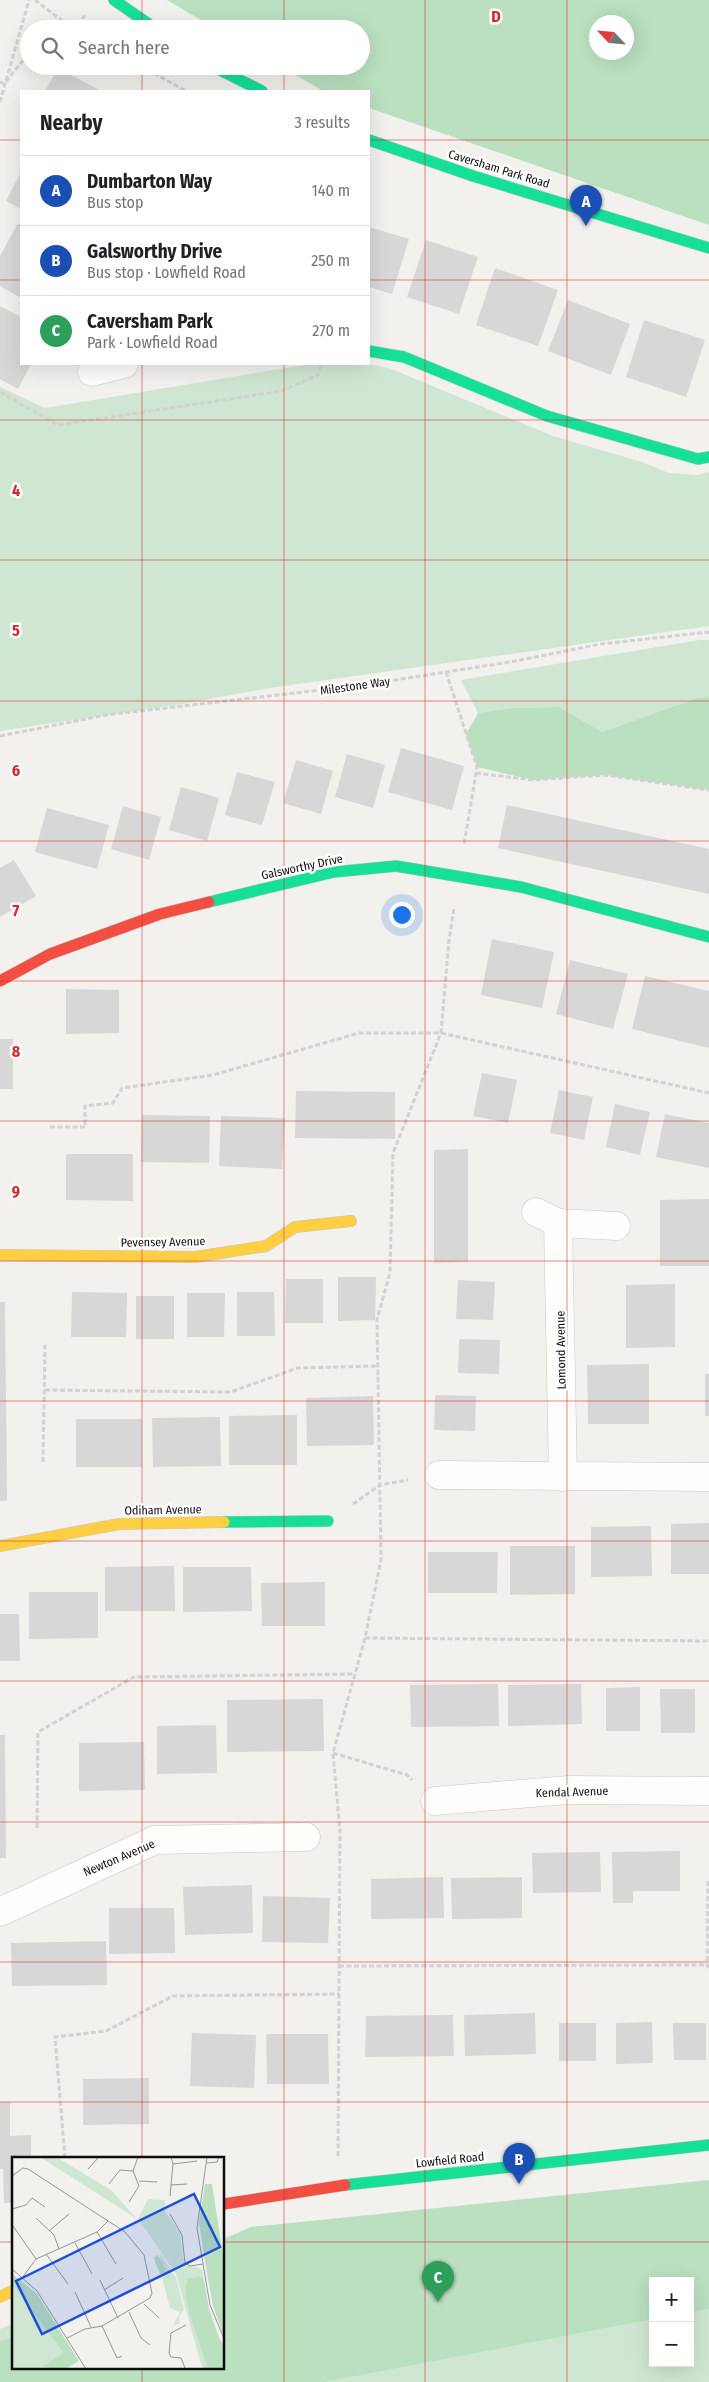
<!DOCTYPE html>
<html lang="en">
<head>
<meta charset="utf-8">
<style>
  body { margin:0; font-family:"Fira Sans Condensed",sans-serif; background:#f6f6f6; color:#202124 }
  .controls { position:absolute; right:15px; bottom:15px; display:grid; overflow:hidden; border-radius:0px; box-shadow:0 5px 20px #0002 }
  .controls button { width:45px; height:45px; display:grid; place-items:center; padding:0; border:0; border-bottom:1px solid #e0e0e0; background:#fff; color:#202124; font:25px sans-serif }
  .compass { position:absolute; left:589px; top:15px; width:45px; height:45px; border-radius:50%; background:#fff; box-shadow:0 5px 20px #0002; rotate:296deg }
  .you { position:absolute; left:401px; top:914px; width:18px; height:18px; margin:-12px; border:4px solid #fff; border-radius:50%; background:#1a73e8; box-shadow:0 0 0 8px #1a73e833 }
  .badge { display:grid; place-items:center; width:32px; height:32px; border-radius:50%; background:#5e5d5a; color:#fff; font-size:16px; font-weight:700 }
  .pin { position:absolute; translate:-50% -41px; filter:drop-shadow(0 1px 2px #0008) }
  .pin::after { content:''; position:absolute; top:26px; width:18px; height:15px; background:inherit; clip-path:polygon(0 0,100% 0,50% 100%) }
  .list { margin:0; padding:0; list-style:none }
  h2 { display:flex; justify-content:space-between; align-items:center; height:65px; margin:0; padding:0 20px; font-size:21px }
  h2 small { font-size:16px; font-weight:400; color:#757577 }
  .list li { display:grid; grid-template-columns:32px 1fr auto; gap:15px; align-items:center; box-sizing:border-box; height:70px; padding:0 20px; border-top:1px solid #e0e0e0 }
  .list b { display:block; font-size:19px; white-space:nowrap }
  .list p { margin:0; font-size:16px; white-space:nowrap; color:#757577 }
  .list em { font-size:16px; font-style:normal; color:#757577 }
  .icon { flex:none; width:28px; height:28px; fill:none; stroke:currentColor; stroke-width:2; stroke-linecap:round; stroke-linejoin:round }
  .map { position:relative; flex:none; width:709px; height:2382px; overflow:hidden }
  .search { position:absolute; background:#fff; box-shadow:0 5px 20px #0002; left:20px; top:20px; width:350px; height:55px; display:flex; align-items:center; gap:12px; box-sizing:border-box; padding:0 18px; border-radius:28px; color:#757577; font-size:19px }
  .panel { position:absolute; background:#fff; box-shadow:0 5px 20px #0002; left:20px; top:90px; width:350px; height:275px; border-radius:0px }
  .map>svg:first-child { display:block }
  .green { fill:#cfe7d2; fill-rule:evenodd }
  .forest { fill:#bae0c0; fill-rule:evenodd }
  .building { fill:#d7d7d7 }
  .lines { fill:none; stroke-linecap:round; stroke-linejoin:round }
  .street-casing { stroke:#c9c8c5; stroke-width:29 }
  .fast-casing { stroke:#c9c8c5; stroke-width:12 }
  .slow-casing { stroke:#c9c8c5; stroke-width:12 }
  .jam-casing { stroke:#c9c8c5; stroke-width:12 }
  .path { stroke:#d2d2d1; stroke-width:3; stroke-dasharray:5 2.5; stroke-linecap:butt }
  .street { stroke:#fdfdfc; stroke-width:28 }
  .fast { stroke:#16e098; stroke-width:11 }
  .slow { stroke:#ffcf43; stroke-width:11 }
  .jam { stroke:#f24e42; stroke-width:11 }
  .grid { fill:none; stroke:#d62828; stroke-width:1; stroke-opacity:0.55 }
  .labels { text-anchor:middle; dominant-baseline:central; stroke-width:5; stroke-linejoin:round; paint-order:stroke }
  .street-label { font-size:12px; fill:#0e0d0b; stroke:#fff }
  .inset-road { fill:none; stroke:#979693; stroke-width:1 }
  .view { fill:#1d4ed8; fill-opacity:0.15; stroke:#1d4ed8; stroke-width:2.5 }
  .inset-edge { fill:none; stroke:#0e0d0b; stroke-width:2.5 }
  .grid-label { font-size:16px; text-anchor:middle; font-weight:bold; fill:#d62828; stroke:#fff; stroke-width:5; stroke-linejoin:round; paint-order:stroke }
</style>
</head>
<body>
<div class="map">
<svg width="709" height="2382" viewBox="0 0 709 2382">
  <rect width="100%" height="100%" fill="#f2f1ee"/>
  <!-- green -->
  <path class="green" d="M310,364H369L389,368L553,436L642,462L669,473L698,475L709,472V626L270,688L182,704L0,731V387L45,408Z
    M699,640H709V697L697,698L602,732L559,707L513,708L478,713L461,680Z
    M709,2192V2382H0V2329L14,2323V2368H224V2238L251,2227ZM653,2281H690V2363H653Z"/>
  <!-- forest -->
  <path class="forest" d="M167,0H709V225L369,108V91H323L280,66H361V29H216ZM596,22H626V52H596Z
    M709,697V790L605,775L533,780L477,767L466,734L478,713L513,708L559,707L602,732L697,698Z
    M709,2180V2309L690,2312V2281H653V2319L324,2382H0V2342L14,2336V2368H224V2240L251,2227Z"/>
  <!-- building -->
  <path class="building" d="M58,68L101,91H45Z
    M21,172V209L6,201Z
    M18,223L21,225V298L0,286V256Z
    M369,227L409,239L392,294L369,287Z
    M426,240L478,257L459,314L407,297Z
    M495,268L558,290L538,346L476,325Z
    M568,300L630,324L611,375L548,351Z
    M0,306L21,317V364H31L18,389L0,379Z
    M644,320L705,340L686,397L626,377Z
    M401,748L464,766L452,810L388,792Z
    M347,754L385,765L373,808L335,797Z
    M296,760L333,771L321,814L283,803Z
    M237,772L275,782L262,825L225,815Z
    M181,787L219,798L207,841L169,830Z
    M507,805L709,849V894L498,848Z
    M123,806L161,817L149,860L111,849Z
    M47,808L109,825L97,869L35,852Z
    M14,860L36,896L0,917V868Z
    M492,939L554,952L542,1008L481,995Z
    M570,960L628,974L613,1029L556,1014Z
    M645,976L709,991V1048L632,1029Z
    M66,989L119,990V1033L66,1034Z
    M0,1039H13V1089H0Z
    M482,1073L517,1080L508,1123L473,1116Z
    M559,1090L593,1097L584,1140L550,1133Z
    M296,1091L395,1092V1139L295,1138Z
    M615,1104L650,1112L640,1155L606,1147Z
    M665,1114L709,1123V1168L656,1157Z
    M142,1115L210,1116L209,1163L141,1162Z
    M221,1116L285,1118L282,1169L219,1166Z
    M468,1149V1262L434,1263V1150Z
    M66,1154H133V1201L66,1200Z
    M709,1199V1266H660V1200Z
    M338,1277H376L375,1320L338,1321Z
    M286,1279H323V1323H285Z
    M458,1280L495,1282L493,1320L456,1319Z
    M675,1284V1347L626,1348V1285Z
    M72,1292L127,1293L126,1337H71Z
    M237,1292H274L275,1336H237Z
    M187,1293H225L224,1337H187Z
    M136,1296H174V1339H136Z
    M0,1302H5L7,1501H0Z
    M459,1339L500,1340L499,1374L458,1373Z
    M649,1364V1424H588L587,1365Z
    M705,1374H709V1416H705Z
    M435,1395L476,1396L475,1431L434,1430Z
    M373,1396L374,1445L307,1446L306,1398Z
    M297,1415V1465H229V1416Z
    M220,1417L221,1466L153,1467L152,1418Z
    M76,1419H142V1467H76Z
    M709,1523V1574H671V1524Z
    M651,1526L652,1576L591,1577V1527Z
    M510,1546H575V1594L510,1595Z
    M428,1552H498L497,1593H428Z
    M174,1566L175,1611H105V1567Z
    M183,1567H251L252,1611L183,1612Z
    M325,1582V1626H262L261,1583Z
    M29,1592H98V1638L29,1639Z
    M0,1614H19L20,1661H0Z
    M498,1684L499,1726L411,1727L410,1685Z
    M581,1684L582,1724L508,1726V1685Z
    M640,1687V1731H606V1688Z
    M660,1689H695V1733H661Z
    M323,1699L324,1751L227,1752V1700Z
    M216,1725L217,1773L157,1774V1726Z
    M0,1735H5L6,1858H0Z
    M144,1742L145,1790L79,1791V1743Z
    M680,1851V1891H633V1903H613L612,1852Z
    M600,1852L601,1892L533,1893L532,1853Z
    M443,1877L444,1918L371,1919V1879Z
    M522,1877V1918L452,1919L451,1878Z
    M252,1885L253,1933L185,1935L183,1887Z
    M263,1896L330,1898L328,1943L262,1942Z
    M109,1908H174L175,1953L109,1954Z
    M106,1941L107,1985L12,1986L11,1943Z
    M535,2013L536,2054L465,2056L464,2015Z
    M453,2015L454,2056L365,2057L366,2016Z
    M652,2022L653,2063L616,2064V2023Z
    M559,2023H596V2061H559Z
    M673,2023H706V2060H674Z
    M192,2033L256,2035L254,2088L190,2086Z
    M266,2034H328L329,2084H267Z
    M149,2078V2124L83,2125V2079Z
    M0,2102H10V2136L31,2135V2158H14V2203H4L3,2169H0Z"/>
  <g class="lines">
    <!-- street casing -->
    <g class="street-casing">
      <path id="street" d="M92,372L124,364
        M536,1212L558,1223L563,1477
        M558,1223L616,1226
        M439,1475L709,1477
        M435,1801L568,1790L709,1791
        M0,1912L155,1840L306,1837"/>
    </g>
    <!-- fast casing -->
    <g class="fast-casing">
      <path id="fast" d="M114,0L156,29
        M212,66L262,91
        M369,140L473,176L709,248
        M369,351L404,357L547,416L698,459L709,457
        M209,902L334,872L396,866L521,887L709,937
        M224,1522L328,1521
        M345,2185L709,2145"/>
    </g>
    <!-- slow casing -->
    <g class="slow-casing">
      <path id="slow" d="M0,1255L195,1257L266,1246L295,1227L351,1221
        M0,1546L119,1524L224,1522
        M0,2297L14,2290"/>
    </g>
    <!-- jam casing -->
    <g class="jam-casing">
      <path id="jam" d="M0,981L50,954L160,914L209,902
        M224,2204L345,2185"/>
    </g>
    <!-- path -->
    <path class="path" d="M35,0L73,29
      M70,28L86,15
      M141,66L186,91
      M0,82L4,84L29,53
      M0,102L29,0
      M0,392L58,425L282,391L318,375L321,364
      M446,672L477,767L464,845
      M0,736L106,715L363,685L510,662L601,644L709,632
      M476,773L533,780L605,775L709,790
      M50,1127H85V1106L113,1103L122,1088L213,1075L359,1033H441L709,1093
      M45,1390L231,1392L297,1368L378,1366
      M43,1462L45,1345
      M353,1504L380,1485L408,1480
      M365,1638L709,1641
      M333,1753L407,1775L412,1780
      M37,1828L38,1732L134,1677L355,1674
      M708,1881L707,1965L709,1969
      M339,1966L707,1965
      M338,2156L340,1832L333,1753L365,1638L381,1560L377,1319L390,1273L393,1153L441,1033L449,940L454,908
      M65,2158L55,2037L106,2031L173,1996L339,1994"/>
    <!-- street -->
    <use href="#street" class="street"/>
    <!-- fast -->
    <use href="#fast" class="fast"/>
    <!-- slow -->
    <use href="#slow" class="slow"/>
    <!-- jam -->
    <use href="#jam" class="jam"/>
  </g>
  <!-- grid -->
  <path class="grid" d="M142,0V29M284,0V29M425,0V2382M567,0V2382M142,66V91M284,66V91M0,140H21M369,140H709M0,280H21M369,280H709M142,364V2158M284,364V2382M0,420H709M0,560H709M0,701H709M0,841H709M0,981H709M0,1121H709M0,1261H709M0,1401H709M0,1541H709M0,1681H709M0,1822H709M0,1962H709M0,2102H709M0,2242H14M224,2242H709M142,2368V2382"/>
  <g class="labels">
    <!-- street labels -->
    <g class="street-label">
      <text transform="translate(499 169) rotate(17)">Caversham Park Road</text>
      <text transform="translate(355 686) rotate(-8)">Milestone Way</text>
      <text transform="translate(302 867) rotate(-12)">Galsworthy Drive</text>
      <text transform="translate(163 1242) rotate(-1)">Pevensey Avenue</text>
      <text transform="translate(561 1350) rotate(-91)">Lomond Avenue</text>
      <text transform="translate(163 1510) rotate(-1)">Odiham Avenue</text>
      <text transform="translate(572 1792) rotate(-2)">Kendal Avenue</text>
      <text transform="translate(119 1858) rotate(-23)">Newton Avenue</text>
      <text transform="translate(450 2160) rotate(-6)">Lowfield Road</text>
    </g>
  </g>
  <!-- overview -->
  <g transform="translate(12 2157)">
    <rect width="212" height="212" fill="#f2f1ee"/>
    <path d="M28,0H44L99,33L125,62ZM136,42L153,43V55L168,76L172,106L190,112L192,123L181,120L173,131L196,212H191L189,207L164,117L126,61ZM148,96L164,121L172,152L167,160L168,166L161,169L168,155L158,151L150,121L155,114L149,108ZM0,116L25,137L61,199L42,212H0Z" fill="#cfe7d2"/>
    <path d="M193,27H200L212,105V180L201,149L192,99L187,65ZM146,98L158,119L156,122L154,119L150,121L143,105L142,100ZM0,117L25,137L67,204L53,212L30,210L52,196L0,127ZM188,120L192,123L197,152L207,181L212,189V212H196L177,155L173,131L176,121Z" fill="#bae0c0"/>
    <path class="inset-road" d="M195,0L185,71L198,148L213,184M195,6L205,5L207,0M161,7L185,4M76,12L87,0M0,19L11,11L16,12L113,75L132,98L140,136L138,141L90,169L73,172L55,181M127,24L145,25M97,27L108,13L121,14M159,28L175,27M158,39L161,7L159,0M117,45L127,29L121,14L126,0M0,52L14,48L20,41L33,50M158,57L170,78L173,106L178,109L191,107M24,61L42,78L47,92M1,69L24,102M37,74L57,57M85,75L104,107M63,86L80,117M34,97L56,127M0,112L25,134L74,212M10,121L24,102L85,75L96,64M88,123L106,161M92,133L111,121M63,135L79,170M132,147L147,161M117,155L129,181L138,188M90,169L105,201L110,199M173,211L169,201L159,200L157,196L159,176L174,168"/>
    <path class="view" d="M182,37L208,90L30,177L4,124Z"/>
    <rect width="212" height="212" class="inset-edge"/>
  </g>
  <g class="grid-label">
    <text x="496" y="22">D</text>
    <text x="16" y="496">4</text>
    <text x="16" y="636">5</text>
    <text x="16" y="776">6</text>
    <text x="16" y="916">7</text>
    <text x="16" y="1057">8</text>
    <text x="16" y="1197">9</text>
  </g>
</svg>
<div class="controls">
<button>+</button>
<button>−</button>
</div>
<svg class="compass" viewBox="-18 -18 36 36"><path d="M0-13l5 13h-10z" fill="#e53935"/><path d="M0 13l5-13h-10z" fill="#757577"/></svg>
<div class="you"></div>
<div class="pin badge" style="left:586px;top:226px;background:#1a4fb4">A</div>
<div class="pin badge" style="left:519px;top:2184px;background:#1a4fb4">B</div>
<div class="pin badge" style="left:438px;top:2302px;background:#2e9e5b">C</div>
<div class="search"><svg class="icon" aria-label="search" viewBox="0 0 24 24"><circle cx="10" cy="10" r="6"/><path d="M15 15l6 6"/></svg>Search here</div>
<section class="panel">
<h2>Nearby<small>3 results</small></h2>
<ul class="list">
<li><span class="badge" style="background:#1a4fb4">A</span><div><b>Dumbarton Way</b><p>Bus stop</p></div><em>140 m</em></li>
<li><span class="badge" style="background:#1a4fb4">B</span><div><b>Galsworthy Drive</b><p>Bus stop · Lowfield Road</p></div><em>250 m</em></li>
<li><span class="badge" style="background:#2e9e5b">C</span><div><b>Caversham Park</b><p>Park · Lowfield Road</p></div><em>270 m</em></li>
</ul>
</section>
</div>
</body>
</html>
